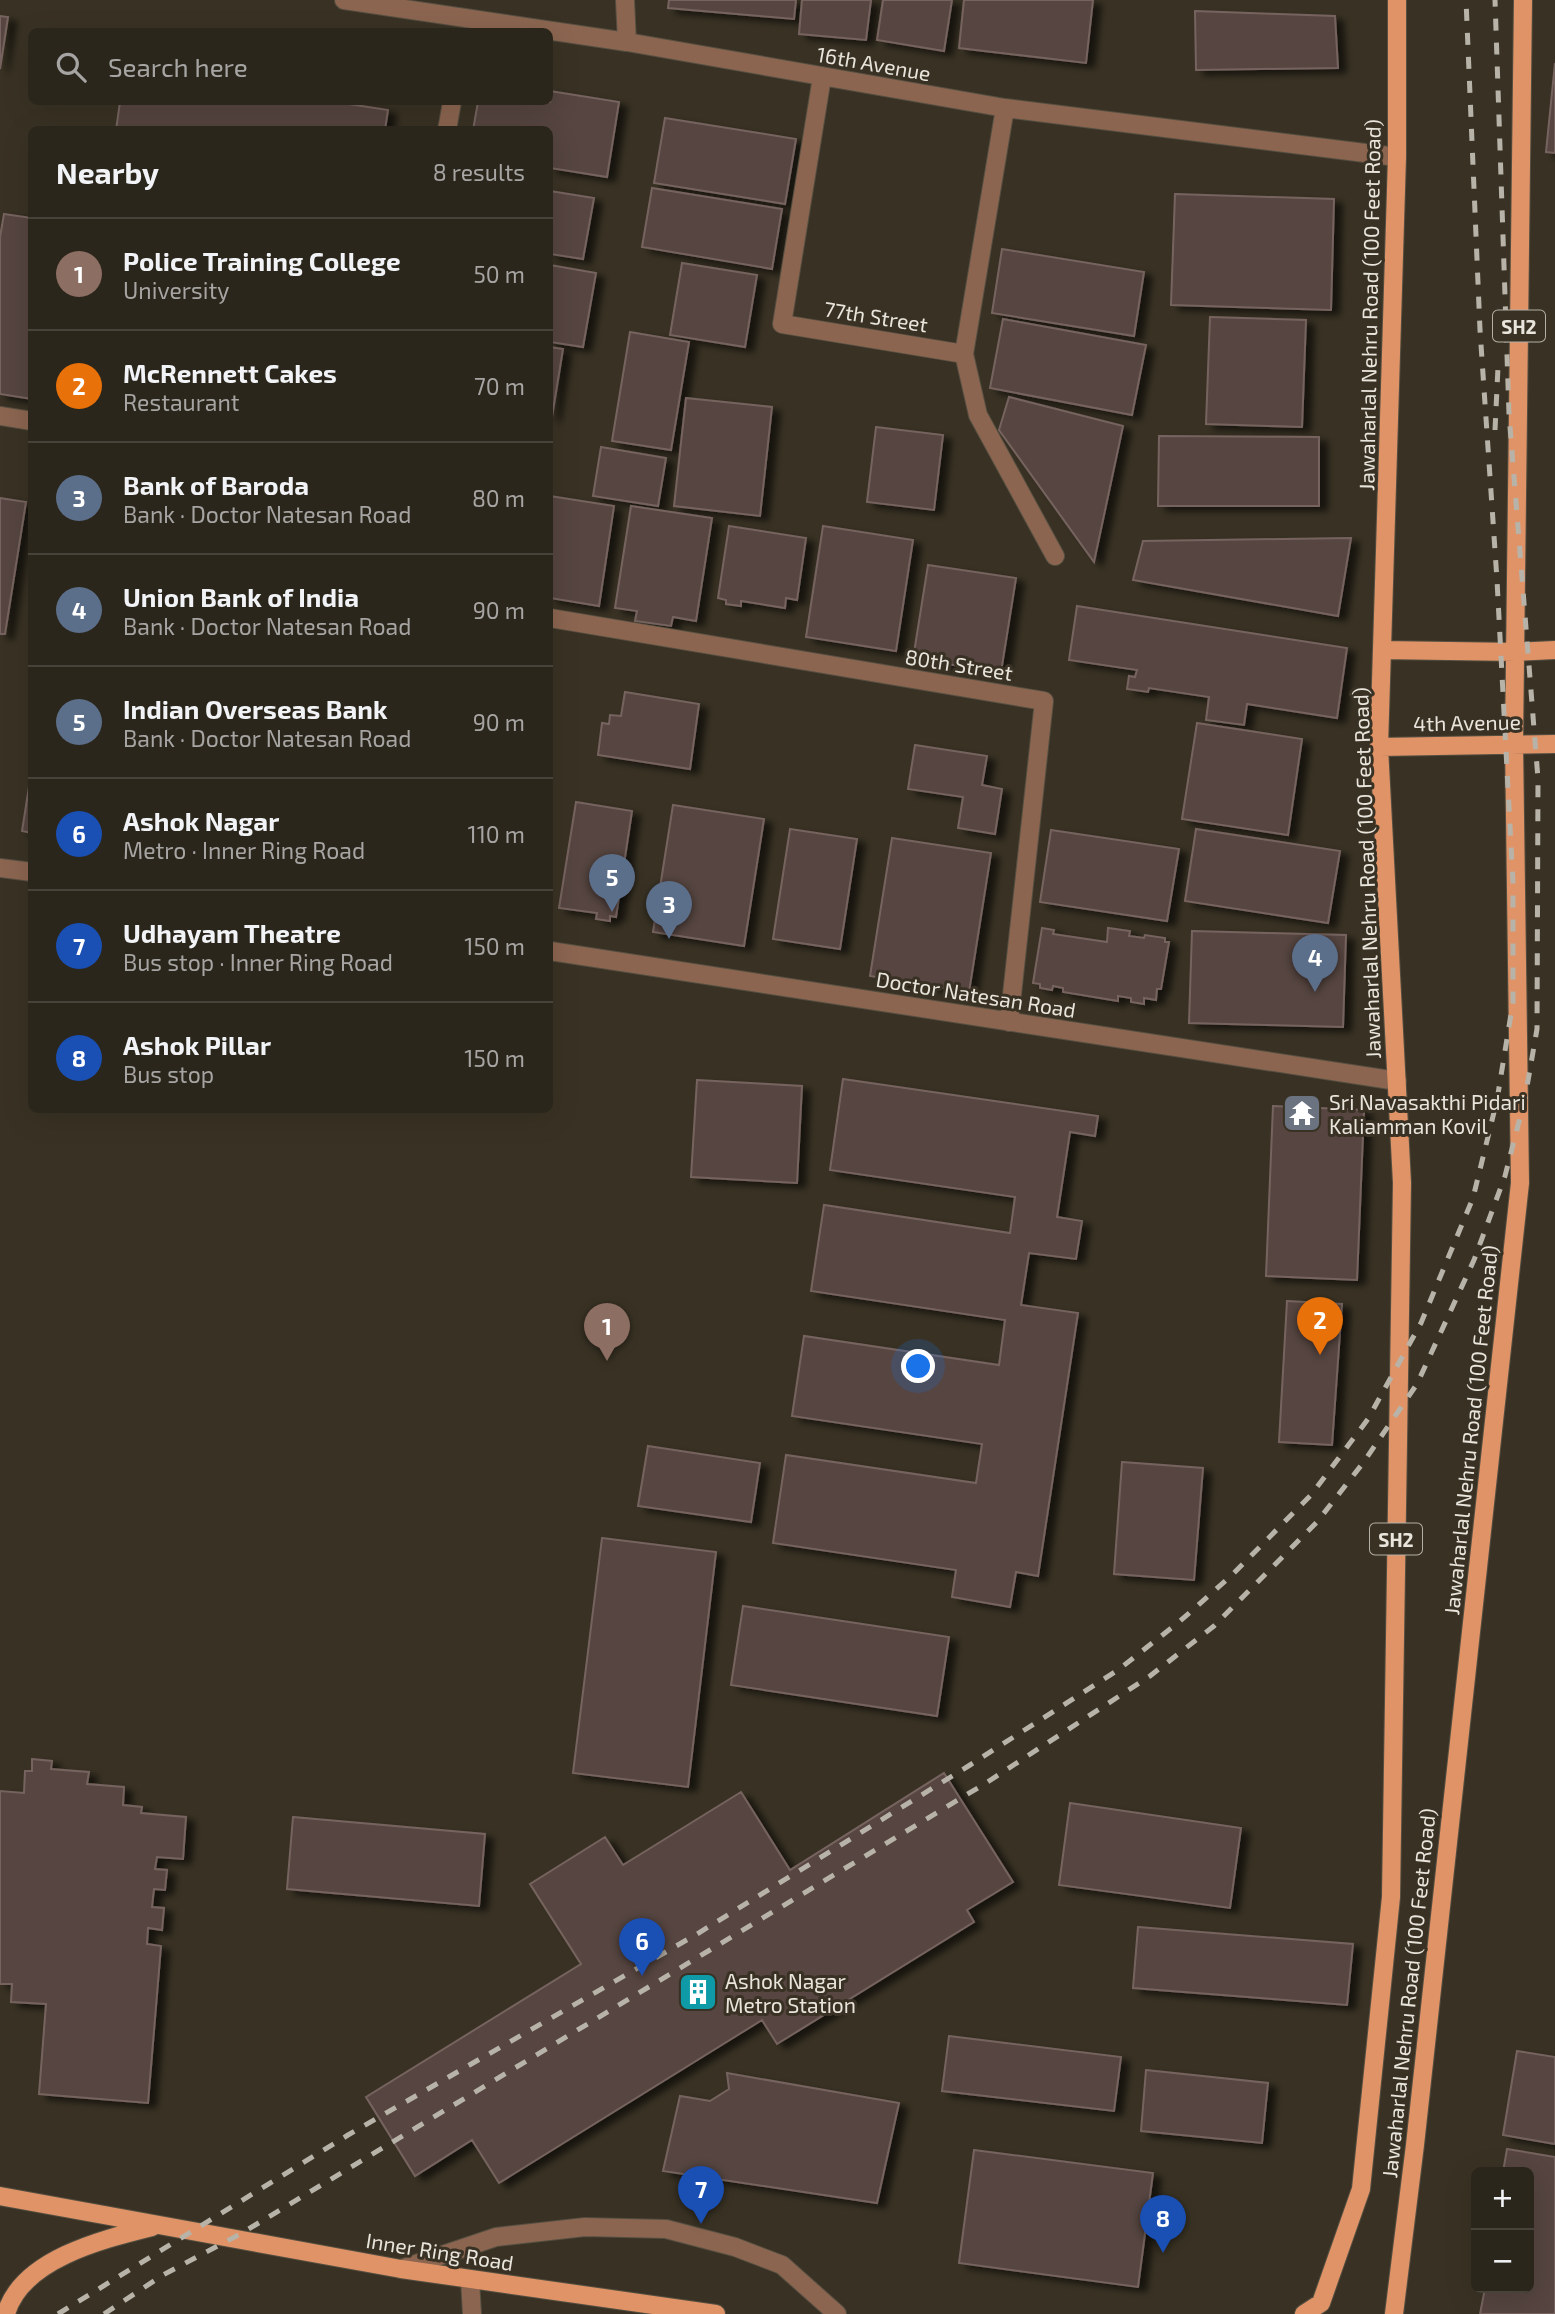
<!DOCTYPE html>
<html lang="en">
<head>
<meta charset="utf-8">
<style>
  body { margin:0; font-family:"Exo 2",sans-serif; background:#373228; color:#f1f3f6 }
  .controls { position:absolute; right:21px; bottom:21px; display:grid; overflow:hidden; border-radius:10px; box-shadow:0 7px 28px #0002 }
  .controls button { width:63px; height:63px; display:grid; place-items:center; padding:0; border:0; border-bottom:2px solid #47433a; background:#2b261b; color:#f1f3f6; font:35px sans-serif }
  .you { position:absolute; left:919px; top:1367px; width:24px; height:24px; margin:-18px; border:5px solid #fff; border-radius:50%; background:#1a73e8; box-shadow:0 0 0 10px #1a73e833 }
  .badge { display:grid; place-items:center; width:46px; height:46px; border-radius:50%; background:#90b8fd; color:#fff; font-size:23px; font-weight:700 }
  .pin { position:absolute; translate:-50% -58px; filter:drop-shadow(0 2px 4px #0008) }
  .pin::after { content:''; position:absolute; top:37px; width:24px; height:21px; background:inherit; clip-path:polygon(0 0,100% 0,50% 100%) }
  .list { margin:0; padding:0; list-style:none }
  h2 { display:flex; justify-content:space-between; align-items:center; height:91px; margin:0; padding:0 28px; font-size:30px }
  h2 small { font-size:23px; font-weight:400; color:#a6a5a3 }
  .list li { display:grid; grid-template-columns:46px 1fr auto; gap:21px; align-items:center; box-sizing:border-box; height:112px; padding:0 28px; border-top:2px solid #47433a }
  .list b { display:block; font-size:26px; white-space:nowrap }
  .list p { margin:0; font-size:23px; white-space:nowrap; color:#a6a5a3 }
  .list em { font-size:23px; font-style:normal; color:#a6a5a3 }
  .icon { flex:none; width:38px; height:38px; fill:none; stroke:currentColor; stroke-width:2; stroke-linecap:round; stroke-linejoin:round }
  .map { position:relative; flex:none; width:1555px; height:2314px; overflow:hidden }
  .search { position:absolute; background:#2b261b; box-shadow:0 7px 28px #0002; left:28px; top:28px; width:525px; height:77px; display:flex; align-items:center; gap:18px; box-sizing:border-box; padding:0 24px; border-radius:10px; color:#a6a5a3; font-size:26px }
  .panel { position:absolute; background:#2b261b; box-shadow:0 7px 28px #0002; left:28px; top:126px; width:525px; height:987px; border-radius:10px }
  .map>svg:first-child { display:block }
  .building { fill:#564540; stroke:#76645f; stroke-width:2; filter:url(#shadow) }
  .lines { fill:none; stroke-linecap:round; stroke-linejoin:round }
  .minor-casing { stroke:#554f41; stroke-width:20 }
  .major-casing { stroke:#554f41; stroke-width:20 }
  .minor { stroke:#8b6550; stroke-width:18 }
  .major { stroke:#e09367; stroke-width:18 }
  .rail { stroke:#b8b3a9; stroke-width:5; stroke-dasharray:12 12; stroke-linecap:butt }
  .labels { text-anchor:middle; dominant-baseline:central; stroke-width:6; stroke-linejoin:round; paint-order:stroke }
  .shield { fill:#393224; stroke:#b4afa5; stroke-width:2 }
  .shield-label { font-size:19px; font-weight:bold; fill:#e9e5dc }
  .street-label { font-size:21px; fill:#e9e5dc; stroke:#393224 }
  .poi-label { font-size:21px; fill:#e9e5dc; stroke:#393224; text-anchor:start }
</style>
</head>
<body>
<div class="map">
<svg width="1555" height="2314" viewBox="0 0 1555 2314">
  <defs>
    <filter id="shadow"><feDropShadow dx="8" dy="4.5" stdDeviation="3.5" flood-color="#0009"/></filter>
  </defs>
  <rect width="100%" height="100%" fill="#393224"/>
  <!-- building -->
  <path class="building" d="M669,0H796L794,19L668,8Z
    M802,0H871L866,40L799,34Z
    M883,0H952L944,51L877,40Z
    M964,0H1093L1086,63L959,48Z
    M1195,11L1335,16L1338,68L1196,70Z
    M0,16L8,17L0,69Z
    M1555,63V153L1546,152Z
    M550,91L619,102L607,177L550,168V130H473L478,102H550Z
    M120,102H336L388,110L385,130H116Z
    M665,118L796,139L785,204L654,183Z
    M652,188L782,209L772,269L642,247Z
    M550,191L594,198L583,259L550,254Z
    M1175,194L1334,199L1331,310L1171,305Z
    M4,214L32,218V399L0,394V237Z
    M1002,249L1144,272L1134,336L992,313Z
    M682,263L757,275L745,347L670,335Z
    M550,265L596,273L583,347L550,342Z
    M1210,317L1306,320L1302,427L1206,424Z
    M1003,319L1146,345L1132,415L990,388Z
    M630,332L689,342L671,450L612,441Z
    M550,347L563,349L552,417L550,416Z
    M1009,397L1123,426L1094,562L999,430Z
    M686,398L772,407L760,516L674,506Z
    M876,427L943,435L934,510L867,502Z
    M1159,436L1319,437V506H1158Z
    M601,447L666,458L658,506L593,496Z
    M550,496L614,506L599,606L550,598Z
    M0,498L26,502L5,634H0Z
    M631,506L712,518L696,621L673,617L671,626L635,621L637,611L615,608Z
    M729,526L806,538L797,600L786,598L785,608L741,601V606L726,604V600L718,598Z
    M823,526L913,540L896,651L806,637Z
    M1351,538L1338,616L1133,580L1143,541Z
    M928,565L1016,578L1001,672L913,659Z
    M1077,606L1347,648L1337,718L1247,704L1244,725L1206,720L1209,697L1149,688L1148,692L1127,689L1129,676L1135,677L1137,670L1069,660Z
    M625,692L699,704L690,769L598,755L602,723L609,724L610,715L621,716Z
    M1197,723L1302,739L1288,835L1182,819Z
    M915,745L987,756L982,785L1002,789L995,834L958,828L963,797L908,789Z
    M32,768V833L22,831Z
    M576,802L632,811L616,917L610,916V921L596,919L597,913L559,908Z
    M673,805L764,819L744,946L653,932Z
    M790,829L857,839L840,949L773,939Z
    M1196,829L1340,851L1328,923L1185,901Z
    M1051,830L1179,849L1167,921L1040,902Z
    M892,838L991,853L969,992L870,976Z
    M1042,928L1054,930L1053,934L1107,942L1108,928L1130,931L1129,936L1144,938L1145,935L1165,938V942H1169L1161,989H1157L1156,1000L1144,998V1004L1131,1002V998L1118,996V1001L1063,992V988L1053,986L1052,990L1040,988V984L1033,983Z
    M1192,931L1346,935L1343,1027L1189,1023Z
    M843,1079L1098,1116L1095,1136L1070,1132L1057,1217L1082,1221L1076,1259L1029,1253L1021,1305L1078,1313L1038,1576L1016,1572L1010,1607L952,1597L956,1570L773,1543L786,1455L976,1483L982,1444L792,1416L804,1336L999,1365L1005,1320L811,1291L824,1205L1010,1233L1015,1197L830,1170Z
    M697,1080L802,1086L797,1183L691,1177Z
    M1273,1106L1364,1110L1357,1280L1266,1276Z
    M1287,1301L1342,1304L1332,1445L1279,1442Z
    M648,1446L760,1463L751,1522L638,1506Z
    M1122,1462L1203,1468L1194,1580L1114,1574Z
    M602,1538L716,1552L688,1787L573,1773Z
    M743,1606L949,1637L937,1716L731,1685Z
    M32,1759L52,1761L51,1769L89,1772L87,1784L124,1787L123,1805L142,1807L141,1813L186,1817L183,1859L157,1857L155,1869L167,1870L165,1890L154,1889L152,1907L164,1908L162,1930L148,1928L147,1944L161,1946L148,2103L39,2094L46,2004L11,2002L12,1984H0V1791L24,1793L25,1771H32Z
    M944,1773L1013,1882L967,1910L974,1922L777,2044L762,2020L499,2183L472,2140L415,2176L366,2097L581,1964L530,1884L605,1837L623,1865L741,1792L790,1870Z
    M1070,1803L1241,1828L1230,1908L1059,1885Z
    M293,1817L485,1834L479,1906L287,1889Z
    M1138,1927L1353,1944L1347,2005L1133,1988Z
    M949,2036L1121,2057L1114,2111L942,2091Z
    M1517,2051L1555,2057V2144L1503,2135Z
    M1146,2070L1268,2083L1262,2143L1141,2131Z
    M727,2073L899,2103L877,2203L663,2171L680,2096L710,2101L729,2089Z
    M1507,2149L1555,2157V2314H1480L1485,2288H1529V2172H1503Z
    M974,2150L1153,2173L1138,2287L959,2263Z"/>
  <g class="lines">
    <!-- minor casing -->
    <g class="minor-casing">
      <path id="minor" d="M344,0L627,42L1005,108L1397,157
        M625,0L627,42
        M822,77L782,324L964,354L1005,108
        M447,130L452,102
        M964,354L978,415L1055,556
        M0,416L32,421
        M550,618L1044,701L1009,1022
        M0,868L32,872
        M550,951L1397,1081
        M401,2269L496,2237L585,2227L666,2229L735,2247L782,2265L837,2314
        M470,2280L472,2314"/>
    </g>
    <!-- major casing -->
    <g class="major-casing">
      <path id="major" d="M1382,650L1516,652L1555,650
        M1379,747L1555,744
        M0,2196L401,2269L716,2314
        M6,2314C21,2259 104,2239 152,2227
        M1304,2314L1321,2303L1361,2189L1391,1897L1402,1183L1379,747L1397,157V0
        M1394,2314L1415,2145L1520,1183L1514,743L1523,0"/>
    </g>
    <!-- minor -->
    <use href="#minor" class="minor"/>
    <!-- major -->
    <use href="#major" class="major"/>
    <!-- rail -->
    <path class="rail" d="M1495,430L1498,367
      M58,2314L348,2135L697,1934L970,1765L1118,1670L1179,1622L1231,1576L1311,1495L1368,1419L1421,1323L1473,1198L1497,1100L1513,1002V883L1497,580L1480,330L1466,0
      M104,2314L163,2275L242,2233L986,1783L1150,1676L1214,1626L1317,1522L1363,1463L1417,1384L1474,1260L1505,1176L1525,1098L1537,1029L1538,779L1509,414L1495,0"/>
  </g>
  <!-- icons -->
  <defs>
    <g id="temple-square" transform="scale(2.0125)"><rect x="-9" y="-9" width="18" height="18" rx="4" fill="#6b7280" stroke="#393224"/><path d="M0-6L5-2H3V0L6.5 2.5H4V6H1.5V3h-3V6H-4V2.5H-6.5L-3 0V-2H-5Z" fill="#fff"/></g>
    <g id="building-square" transform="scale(2.0125)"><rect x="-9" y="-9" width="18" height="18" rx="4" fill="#0f9aa8" stroke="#393224"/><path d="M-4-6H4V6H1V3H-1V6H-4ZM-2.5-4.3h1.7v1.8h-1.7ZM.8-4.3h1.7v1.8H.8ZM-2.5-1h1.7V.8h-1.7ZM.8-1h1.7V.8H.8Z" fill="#fff"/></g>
  </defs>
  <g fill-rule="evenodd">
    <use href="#temple-square" x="1302" y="1113"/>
    <use href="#building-square" x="698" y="1992"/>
  </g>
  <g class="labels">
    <!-- shield labels -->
    <g class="shield">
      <rect x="1493" y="310.5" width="52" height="31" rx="5"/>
      <rect x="1370" y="1523.5" width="52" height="31" rx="5"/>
    </g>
    <g class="shield-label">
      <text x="1519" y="326">SH2</text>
      <text x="1396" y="1539">SH2</text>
    </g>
    <!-- street labels -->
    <g class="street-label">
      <text transform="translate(874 63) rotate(10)">16th Avenue</text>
      <text transform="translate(1369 305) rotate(-89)">Jawaharlal Nehru Road (100 Feet Road)</text>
      <text transform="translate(876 316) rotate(9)">77th Street</text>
      <text transform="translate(959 664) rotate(9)">80th Street</text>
      <text transform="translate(1467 722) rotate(-1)">4th Avenue</text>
      <text transform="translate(1366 873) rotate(-92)">Jawaharlal Nehru Road (100 Feet Road)</text>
      <text transform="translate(976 994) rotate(9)">Doctor Natesan Road</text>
      <text transform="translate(1470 1430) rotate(-84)">Jawaharlal Nehru Road (100 Feet Road)</text>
      <text transform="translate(1408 1993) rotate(-84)">Jawaharlal Nehru Road (100 Feet Road)</text>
      <text transform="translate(440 2251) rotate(9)">Inner Ring Road</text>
    </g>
    <!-- poi labels -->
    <g class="poi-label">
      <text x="1329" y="1101">Sri Navasakthi Pidari<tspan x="1329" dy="24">Kaliamman Kovil</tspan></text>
      <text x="725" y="1980">Ashok Nagar<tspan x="725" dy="24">Metro Station</tspan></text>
    </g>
  </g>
</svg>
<div class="controls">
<button>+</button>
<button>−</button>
</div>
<div class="you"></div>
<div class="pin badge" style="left:607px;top:1361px;background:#8d6e63">1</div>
<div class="pin badge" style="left:1320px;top:1355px;background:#e8710a">2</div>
<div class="pin badge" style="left:669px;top:939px;background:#5c6f8a">3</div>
<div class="pin badge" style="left:1315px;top:992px;background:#5c6f8a">4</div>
<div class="pin badge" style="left:612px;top:912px;background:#5c6f8a">5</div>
<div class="pin badge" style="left:642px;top:1976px;background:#1a4fb4">6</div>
<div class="pin badge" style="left:701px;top:2224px;background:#1a4fb4">7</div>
<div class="pin badge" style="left:1163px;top:2253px;background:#1a4fb4">8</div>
<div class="search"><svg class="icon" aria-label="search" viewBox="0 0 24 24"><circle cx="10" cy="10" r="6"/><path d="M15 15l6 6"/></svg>Search here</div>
<section class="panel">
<h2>Nearby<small>8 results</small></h2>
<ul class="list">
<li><span class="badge" style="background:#8d6e63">1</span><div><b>Police Training College</b><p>University</p></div><em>50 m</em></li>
<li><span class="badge" style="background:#e8710a">2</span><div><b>McRennett Cakes</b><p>Restaurant</p></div><em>70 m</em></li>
<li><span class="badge" style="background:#5c6f8a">3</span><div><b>Bank of Baroda</b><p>Bank · Doctor Natesan Road</p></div><em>80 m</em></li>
<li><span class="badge" style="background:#5c6f8a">4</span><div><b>Union Bank of India</b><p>Bank · Doctor Natesan Road</p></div><em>90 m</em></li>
<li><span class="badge" style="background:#5c6f8a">5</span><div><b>Indian Overseas Bank</b><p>Bank · Doctor Natesan Road</p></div><em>90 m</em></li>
<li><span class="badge" style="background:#1a4fb4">6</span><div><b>Ashok Nagar</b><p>Metro · Inner Ring Road</p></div><em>110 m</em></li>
<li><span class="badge" style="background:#1a4fb4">7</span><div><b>Udhayam Theatre</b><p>Bus stop · Inner Ring Road</p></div><em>150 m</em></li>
<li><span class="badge" style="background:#1a4fb4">8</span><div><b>Ashok Pillar</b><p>Bus stop</p></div><em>150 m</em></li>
</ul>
</section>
</div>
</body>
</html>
